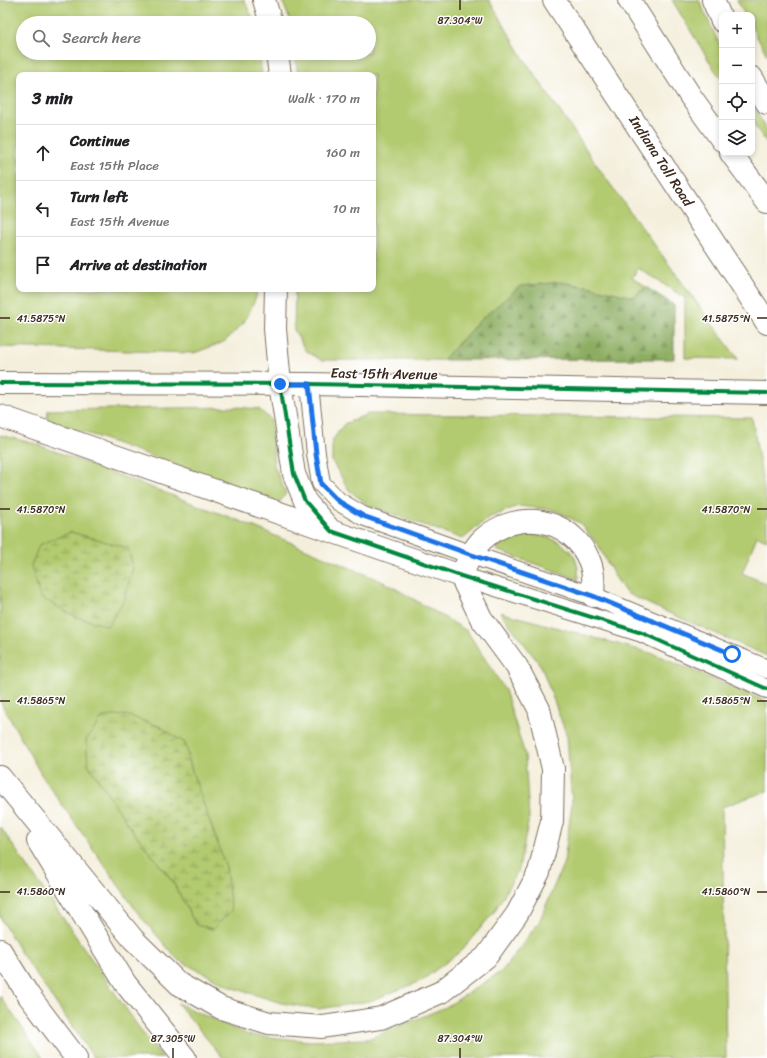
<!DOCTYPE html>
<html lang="en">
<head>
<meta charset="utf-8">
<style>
  body { margin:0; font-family:Sriracha,sans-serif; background:#f6f6f6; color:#202124 }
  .controls { position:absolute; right:12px; top:12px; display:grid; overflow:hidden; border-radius:8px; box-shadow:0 2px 6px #0003 }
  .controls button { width:36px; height:36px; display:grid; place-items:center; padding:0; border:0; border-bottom:1px solid #e0e0e0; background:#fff; color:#202124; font:20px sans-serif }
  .stop { position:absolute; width:12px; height:12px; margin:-9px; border:3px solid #1a73e8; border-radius:50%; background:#fff }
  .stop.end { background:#1a73e8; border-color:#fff; box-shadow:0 1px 4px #0008 }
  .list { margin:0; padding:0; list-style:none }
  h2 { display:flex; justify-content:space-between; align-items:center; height:52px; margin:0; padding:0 16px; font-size:17px }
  h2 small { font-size:13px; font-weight:400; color:#757577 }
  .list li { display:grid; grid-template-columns:26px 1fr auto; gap:12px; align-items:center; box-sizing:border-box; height:56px; padding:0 16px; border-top:1px solid #e0e0e0 }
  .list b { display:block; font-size:15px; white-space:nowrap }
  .list p { margin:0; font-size:13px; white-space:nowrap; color:#757577 }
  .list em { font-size:13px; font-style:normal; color:#757577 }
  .icon { flex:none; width:22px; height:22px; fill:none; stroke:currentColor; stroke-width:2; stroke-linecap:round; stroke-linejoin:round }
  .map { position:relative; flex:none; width:767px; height:1058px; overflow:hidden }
  .search { position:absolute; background:#fff; box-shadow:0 2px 6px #0003; left:16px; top:16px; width:360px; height:44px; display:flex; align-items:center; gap:10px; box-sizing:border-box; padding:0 14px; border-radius:22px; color:#757577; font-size:15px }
  .panel { position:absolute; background:#fff; box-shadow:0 2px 6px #0003; left:16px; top:72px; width:360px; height:220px; border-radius:8px }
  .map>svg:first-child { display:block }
  .green { fill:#b2ca70; stroke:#767a47; fill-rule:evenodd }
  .forest { fill:url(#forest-firs); stroke:#646c40 }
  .wetland { fill:url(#wetland-marsh); stroke:#767a47 }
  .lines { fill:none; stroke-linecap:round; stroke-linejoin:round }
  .street-casing { stroke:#7c6f60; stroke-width:20 }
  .secondary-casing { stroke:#7c6f60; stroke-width:24 }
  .highway-casing { stroke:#7c6f60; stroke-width:24 }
  .street { stroke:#fff; stroke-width:18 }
  .secondary { stroke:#fff; stroke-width:22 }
  .highway { stroke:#fff; stroke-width:22 }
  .cycleway-casing { stroke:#fff; stroke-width:6 }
  .cycleway { stroke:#00873e; stroke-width:4 }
  .route { stroke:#1a73e8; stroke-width:5 }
  .ticks { fill:none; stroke:#3b2a1e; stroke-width:1.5 }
  .labels { text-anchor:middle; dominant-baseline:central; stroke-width:3; stroke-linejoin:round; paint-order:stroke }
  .street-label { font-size:14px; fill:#3b2a1e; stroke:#fff }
  .ticks-label { font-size:10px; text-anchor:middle; fill:#3b2a1e; stroke:#fff; stroke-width:3; stroke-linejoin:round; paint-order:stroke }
</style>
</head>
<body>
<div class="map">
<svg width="767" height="1058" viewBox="0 0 767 1058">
  <defs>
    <pattern id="forest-firs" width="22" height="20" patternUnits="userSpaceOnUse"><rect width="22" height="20" fill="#8dae62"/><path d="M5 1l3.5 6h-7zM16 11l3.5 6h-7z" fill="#748e50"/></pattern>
    <pattern id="wetland-marsh" width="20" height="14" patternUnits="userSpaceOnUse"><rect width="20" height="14" fill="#b2ca70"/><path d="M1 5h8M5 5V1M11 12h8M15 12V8" fill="none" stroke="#92a45b"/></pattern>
  </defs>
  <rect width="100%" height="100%" fill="#fff"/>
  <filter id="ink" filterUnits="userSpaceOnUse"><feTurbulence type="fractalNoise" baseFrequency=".025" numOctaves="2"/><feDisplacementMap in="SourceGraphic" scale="8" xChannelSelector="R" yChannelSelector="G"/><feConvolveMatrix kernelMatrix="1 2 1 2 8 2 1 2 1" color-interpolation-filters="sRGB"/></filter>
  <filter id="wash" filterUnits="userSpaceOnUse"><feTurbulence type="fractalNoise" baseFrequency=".012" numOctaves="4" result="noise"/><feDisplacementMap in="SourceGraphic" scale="16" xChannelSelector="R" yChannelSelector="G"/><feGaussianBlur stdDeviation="0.9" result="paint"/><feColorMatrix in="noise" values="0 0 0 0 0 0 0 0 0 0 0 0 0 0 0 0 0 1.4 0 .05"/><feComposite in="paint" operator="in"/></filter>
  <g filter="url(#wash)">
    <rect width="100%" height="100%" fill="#f4efdc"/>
    <!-- green -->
    <path class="green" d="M0,0H244L255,23H23V53H259L262,75H19V289H257L256,298L243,324L224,342L194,353L0,347Z
      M282,0H489L524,59L605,177L738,359L685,358V298L638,268L632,278L646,287L633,297L591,287L479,321L443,360H321L305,350L294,330L295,289H373V75H298L295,53H369V23H291Z
      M672,0H699L722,50V80L712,66Z
      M737,0H767V55L752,28V15H745Z
      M752,104L767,130V143L752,122Z
      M236,407L259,409L271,420L274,466L286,493L280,502L98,437L47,420L48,410Z
      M368,414L752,418L767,506V540L757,536L742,573L767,584V656L651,605L626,593L614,575L598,545L580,523L554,510L518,506L488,518L463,539L368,505L349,490L332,461V441L344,424Z
      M0,435L36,444L245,523L388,584L467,631L505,690L525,755L529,818L519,869L494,912L461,951L421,981L370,1001L319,1009L281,1003L231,987L178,960L140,916L42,776L0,701ZM185,743L191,768L196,925L173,882L126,822Z
      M527,534L547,537L560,542L574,555L578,568V579L496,550C506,536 511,536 527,534Z
      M500,612L654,654L767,702V791L722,807L726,1058H223L177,1003L248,1035L310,1041L368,1039L446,1007L502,971L539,922L564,862L572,803L567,736L541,666Z
      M0,826L5,834L142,1032L163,1058H94L19,950L0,917Z
      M0,996L43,1058H0Z"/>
    <!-- forest -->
    <path class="forest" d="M560,282L591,287L633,297L646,287L674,305V359L443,360L479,321L520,286Z"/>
    <!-- wetland -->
    <path class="wetland" d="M71,532L128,548L133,568L125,598L108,626L76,617L40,597L31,566L39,545Z
      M126,715L159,726L185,743L191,768L226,867L231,911L213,929L196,925L173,882L126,822L88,764L86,740L103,717Z"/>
  </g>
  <g filter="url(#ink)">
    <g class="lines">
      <!-- street casing -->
      <g class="street-casing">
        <path id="street" d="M309,384L316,454L321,483L338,501L363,516L472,555L593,596L767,669
          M461,576L642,633L767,689"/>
      </g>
      <!-- secondary casing -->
      <g class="secondary-casing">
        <path id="secondary" d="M0,383L309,384L767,393
          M280,384L294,474L305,501L331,531L461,576
          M0,416L331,531"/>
      </g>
      <!-- highway casing -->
      <g class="highway-casing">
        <path id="highway" d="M264,0L271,23
          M554,0L767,323
          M629,0L691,97L722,140
          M713,0L722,21
          M277,53L280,75
          M752,78L767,103
          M731,153L767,202
          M276,289L275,329L280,384
          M0,777L133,939L179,984L221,1008L269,1023L322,1027L381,1018L441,992L486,957L517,914L539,872L552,821L553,769L539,709L517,667L481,618L461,576C467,563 473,548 483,539C517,509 570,516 589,560C594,571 594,584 593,596
          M38,841L125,983L185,1058
          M0,950L29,996L76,1058"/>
      </g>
      <!-- street -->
      <use href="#street" class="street"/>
      <!-- secondary -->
      <use href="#secondary" class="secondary"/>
      <!-- highway -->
      <use href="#highway" class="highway"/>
      <!-- cycleway casing -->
      <g class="cycleway-casing">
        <path id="cycleway" d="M0,383L309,384L767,393
          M280,384L294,474L305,501L331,531L461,576L642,633L767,689"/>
      </g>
      <!-- cycleway -->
      <use href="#cycleway" class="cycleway"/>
    </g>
  </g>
  <g class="lines" filter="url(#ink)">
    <!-- route -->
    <path class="route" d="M280,384H309L316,454L321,484L338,501L363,516L472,555L593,596L732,654"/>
  </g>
  <!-- ticks -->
  <path class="ticks" d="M460,0V10M0,318H10M757,318H767M0,509H10M757,509H767M0,701H10M757,701H767M0,892H10M757,892H767M173,1048V1058M460,1048V1058"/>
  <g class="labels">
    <!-- street labels -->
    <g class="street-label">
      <text transform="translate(661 161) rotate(57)">Indiana Toll Road</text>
      <text transform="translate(384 374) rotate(1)">East 15th Avenue</text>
    </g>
  </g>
  <g class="ticks-label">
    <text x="460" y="24">87.304°W</text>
    <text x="41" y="322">41.5875°N</text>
    <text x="726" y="322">41.5875°N</text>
    <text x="41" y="513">41.5870°N</text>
    <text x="726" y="513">41.5870°N</text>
    <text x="41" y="704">41.5865°N</text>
    <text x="726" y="704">41.5865°N</text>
    <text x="41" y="895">41.5860°N</text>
    <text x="726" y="895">41.5860°N</text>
    <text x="173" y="1042">87.305°W</text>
    <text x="460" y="1042">87.304°W</text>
  </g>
</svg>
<div class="controls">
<button>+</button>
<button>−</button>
<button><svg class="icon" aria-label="locate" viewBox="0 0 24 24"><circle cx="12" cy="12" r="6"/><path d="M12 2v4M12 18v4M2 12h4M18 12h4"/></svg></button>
<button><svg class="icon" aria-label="layers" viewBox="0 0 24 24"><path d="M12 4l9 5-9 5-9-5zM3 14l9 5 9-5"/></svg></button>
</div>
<div class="stop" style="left:732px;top:654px"></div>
<div class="stop end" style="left:280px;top:384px"></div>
<div class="search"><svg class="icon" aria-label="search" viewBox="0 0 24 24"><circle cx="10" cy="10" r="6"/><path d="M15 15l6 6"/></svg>Search here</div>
<section class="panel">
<h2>3 min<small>Walk · 170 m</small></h2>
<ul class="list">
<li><svg class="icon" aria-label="ahead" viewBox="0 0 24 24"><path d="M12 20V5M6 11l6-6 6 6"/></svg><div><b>Continue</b><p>East 15th Place</p></div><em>160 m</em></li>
<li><svg class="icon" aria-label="left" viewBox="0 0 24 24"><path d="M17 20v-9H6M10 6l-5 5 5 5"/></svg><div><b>Turn left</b><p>East 15th Avenue</p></div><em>10 m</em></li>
<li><svg class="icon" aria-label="arrive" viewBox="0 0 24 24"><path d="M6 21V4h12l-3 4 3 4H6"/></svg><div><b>Arrive at destination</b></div></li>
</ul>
</section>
</div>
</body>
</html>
